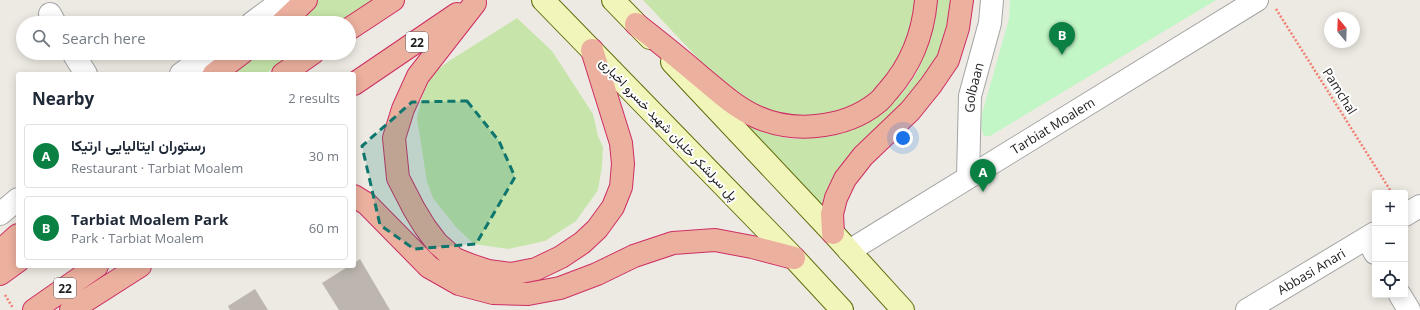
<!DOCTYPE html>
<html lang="en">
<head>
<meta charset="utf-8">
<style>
  body { margin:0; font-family:"Open Sans",Vazirmatn,sans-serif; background:#f6f6f7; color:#1f2937 }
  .controls { position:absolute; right:12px; bottom:12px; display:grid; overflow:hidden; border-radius:4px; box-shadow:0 2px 10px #0003 }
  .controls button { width:36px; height:36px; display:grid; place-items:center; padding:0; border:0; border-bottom:1px solid #e0e1e3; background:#fff; color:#1f2937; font:20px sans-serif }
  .compass { position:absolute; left:1324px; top:12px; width:36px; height:36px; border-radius:50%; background:#fff; box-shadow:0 2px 10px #0003; rotate:341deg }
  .you { position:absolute; left:903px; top:138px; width:14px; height:14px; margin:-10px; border:3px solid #fff; border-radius:50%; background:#1a73e8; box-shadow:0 0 0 6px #1a73e833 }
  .badge { display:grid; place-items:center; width:26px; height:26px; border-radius:50%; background:#0b8043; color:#fff; font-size:13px; font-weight:700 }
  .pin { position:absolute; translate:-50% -33px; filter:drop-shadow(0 1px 2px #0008) }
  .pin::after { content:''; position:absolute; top:21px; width:14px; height:12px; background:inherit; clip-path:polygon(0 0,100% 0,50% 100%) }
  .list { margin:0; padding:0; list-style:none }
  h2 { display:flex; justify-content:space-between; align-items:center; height:52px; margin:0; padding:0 16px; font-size:17px }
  h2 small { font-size:13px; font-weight:400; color:#747a83 }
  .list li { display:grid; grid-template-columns:26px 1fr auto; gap:12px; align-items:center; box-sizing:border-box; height:64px; margin:0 8px 8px; padding:0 8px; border:1px solid #e0e1e3; border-radius:4px }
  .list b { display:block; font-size:15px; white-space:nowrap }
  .list p { margin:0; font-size:13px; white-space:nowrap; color:#747a83 }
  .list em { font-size:13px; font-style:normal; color:#747a83 }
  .icon { flex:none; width:22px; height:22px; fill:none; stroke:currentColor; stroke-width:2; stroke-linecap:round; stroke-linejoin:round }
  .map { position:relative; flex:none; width:1420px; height:310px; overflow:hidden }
  .search { position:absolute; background:#fff; box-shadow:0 2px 10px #0003; left:16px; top:16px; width:340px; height:44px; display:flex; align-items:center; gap:10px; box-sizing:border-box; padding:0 14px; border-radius:22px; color:#747a83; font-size:15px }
  .panel { position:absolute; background:#fff; box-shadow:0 2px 10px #0003; left:16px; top:72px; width:340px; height:196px; border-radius:4px }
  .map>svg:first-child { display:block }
  .grass { fill:#c7e5ab }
  .park { fill:#c2f6c6 }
  .building { fill:#bdb6b0 }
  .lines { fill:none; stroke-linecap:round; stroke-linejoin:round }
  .minor-casing { stroke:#a4a4a4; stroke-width:24 }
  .tertiary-casing { stroke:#a4a4a4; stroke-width:24 }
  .secondary-casing { stroke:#616c0b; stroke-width:24 }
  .trunk-casing { stroke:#cd2e64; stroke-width:24 }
  .path { stroke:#f17e70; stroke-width:2.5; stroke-dasharray:2 2; stroke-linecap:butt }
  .minor { stroke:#fff; stroke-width:22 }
  .tertiary { stroke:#fff; stroke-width:22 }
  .secondary { stroke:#f2f5b9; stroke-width:22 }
  .trunk { stroke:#ecb09e; stroke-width:22 }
  .marked { fill:#0f766e; fill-opacity:0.2; stroke:#0f766e; stroke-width:3; stroke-dasharray:8 5; stroke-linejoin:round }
  .labels { text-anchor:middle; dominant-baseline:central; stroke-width:4; stroke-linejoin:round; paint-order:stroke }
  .shield { fill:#fff; stroke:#616161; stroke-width:1 }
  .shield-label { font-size:12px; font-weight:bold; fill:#1d1d1d }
  .street-label { font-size:13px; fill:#1d1d1d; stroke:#fff }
</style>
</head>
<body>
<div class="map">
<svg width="1420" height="310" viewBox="0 0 1420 310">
  <rect width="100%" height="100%" fill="#edeae3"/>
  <!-- grass -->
  <path class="grass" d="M313,0H373L339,23H292Z
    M643,0H915L914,10L908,41L902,55L873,94L860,105L807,119L779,116L758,108L724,86Z
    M935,0H954L943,52L825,210L748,126C761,130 774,136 788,138C794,140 800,138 806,138C817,138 829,137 839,134C869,127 906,96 919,68C929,47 931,22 935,0Z
    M517,18L552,51L593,114L598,136L603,147L602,166L598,190L576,221L545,241L508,249L474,244L456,227L433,198L427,182L417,118L422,97L432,74L449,61Z
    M253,53H295L265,74H223Z"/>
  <!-- park -->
  <path class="park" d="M1010,0H1216L990,136H984L981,127L982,114L1009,19Z"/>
  <!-- building -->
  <path class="building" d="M360,259L390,310H339L322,283L349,266H354V263Z
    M255,289L268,310H230L228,306Z"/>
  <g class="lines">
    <!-- minor casing -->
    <g class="minor-casing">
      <g id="minor">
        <path d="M50,14L55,23"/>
        <path d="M73,53L86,74"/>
        <path id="s1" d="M968,177L970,96L990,23L992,0"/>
        <path d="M1367,238L1375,253"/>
        <path id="s2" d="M849,251L1257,0"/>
        <path d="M1400,295L1409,310"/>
      </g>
    </g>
    <!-- tertiary casing -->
    <g class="tertiary-casing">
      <g id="tertiary">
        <path d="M252,23L283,0"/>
        <path d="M181,74L210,53"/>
        <path d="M0,214L18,199"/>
        <path d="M1405,215L1420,206"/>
        <path id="s3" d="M1247,310L1375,233"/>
      </g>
    </g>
    <!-- secondary casing -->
    <g class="secondary-casing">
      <path id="secondary" d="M543,0L794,258L842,310
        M613,0L650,38
        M672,62L833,233L903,310"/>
    </g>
    <!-- trunk casing -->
    <g class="trunk-casing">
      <path id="trunk" d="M475,3L418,76L403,109L394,138L398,178L414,209L425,227L437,243L455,259L470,265L488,271L511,274L536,269L561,257L582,243L597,229L613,207L621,187L623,164L621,143L592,50
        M282,23L306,0
        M636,24C658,41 679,58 700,76C718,91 735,107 757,117C775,125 796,128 816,126C838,124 861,116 878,102C882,99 885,94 888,91C911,65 923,35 926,0
        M349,29L393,0
        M214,74L242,53
        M283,74L313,53
        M354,84L457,14
        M354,196L367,204L429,267L459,284L493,293L528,294L560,288L597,274L634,256L673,243L715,240L752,247L794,258
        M833,233L832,214L836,198L845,179L863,156L910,111L931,85L948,60L958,28L962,0
        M0,251L18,235
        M0,274L18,261
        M34,310L97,266
        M71,310L140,266"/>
    </g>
    <!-- path -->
    <path class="path" d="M1276,9L1392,193
      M5,295L13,308"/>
    <!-- minor -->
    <use href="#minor" class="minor"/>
    <!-- tertiary -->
    <use href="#tertiary" class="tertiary"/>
    <!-- secondary -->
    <use href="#secondary" class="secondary"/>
    <!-- trunk -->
    <use href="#trunk" class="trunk"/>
  </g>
  <!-- marked area -->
  <path class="marked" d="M467,101L499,141L515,177L476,244L414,249L380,225L362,146L412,102Z"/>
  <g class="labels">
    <!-- shield labels -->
    <g class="shield">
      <rect x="406" y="32" width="22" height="20" rx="3"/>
      <rect x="54" y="278" width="22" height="20" rx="3"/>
    </g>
    <g class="shield-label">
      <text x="417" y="42">22</text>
      <text x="65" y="288">22</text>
    </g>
    <!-- street labels -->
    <g class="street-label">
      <text stroke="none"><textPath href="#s1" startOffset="90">Golbaan</textPath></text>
      <text transform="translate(1340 91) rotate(58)">Pamchal</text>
      <text stroke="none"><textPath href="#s2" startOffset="239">Tarbiat Moalem</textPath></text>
      <text transform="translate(669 129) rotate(46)">پل سرلشکر خلبان شهید خسرو اخباری</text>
      <text stroke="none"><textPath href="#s3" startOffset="75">Abbasi Anari</textPath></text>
    </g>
  </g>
</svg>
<div class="controls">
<button>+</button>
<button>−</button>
<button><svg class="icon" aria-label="locate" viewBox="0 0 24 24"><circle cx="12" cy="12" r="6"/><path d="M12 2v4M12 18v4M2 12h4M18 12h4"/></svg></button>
</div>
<svg class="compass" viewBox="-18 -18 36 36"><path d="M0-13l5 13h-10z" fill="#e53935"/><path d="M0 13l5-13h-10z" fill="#747a83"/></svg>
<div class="you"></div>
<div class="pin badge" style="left:983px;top:192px">A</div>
<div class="pin badge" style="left:1062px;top:55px">B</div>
<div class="search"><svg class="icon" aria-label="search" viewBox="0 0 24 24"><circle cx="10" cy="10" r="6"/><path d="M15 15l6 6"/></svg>Search here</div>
<section class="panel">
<h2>Nearby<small>2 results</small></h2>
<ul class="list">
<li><span class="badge">A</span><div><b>رستوران ایتالیایی ارتیکا</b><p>Restaurant · Tarbiat Moalem</p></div><em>30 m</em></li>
<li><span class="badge">B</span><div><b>Tarbiat Moalem Park</b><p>Park · Tarbiat Moalem</p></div><em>60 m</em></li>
</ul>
</section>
</div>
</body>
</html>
